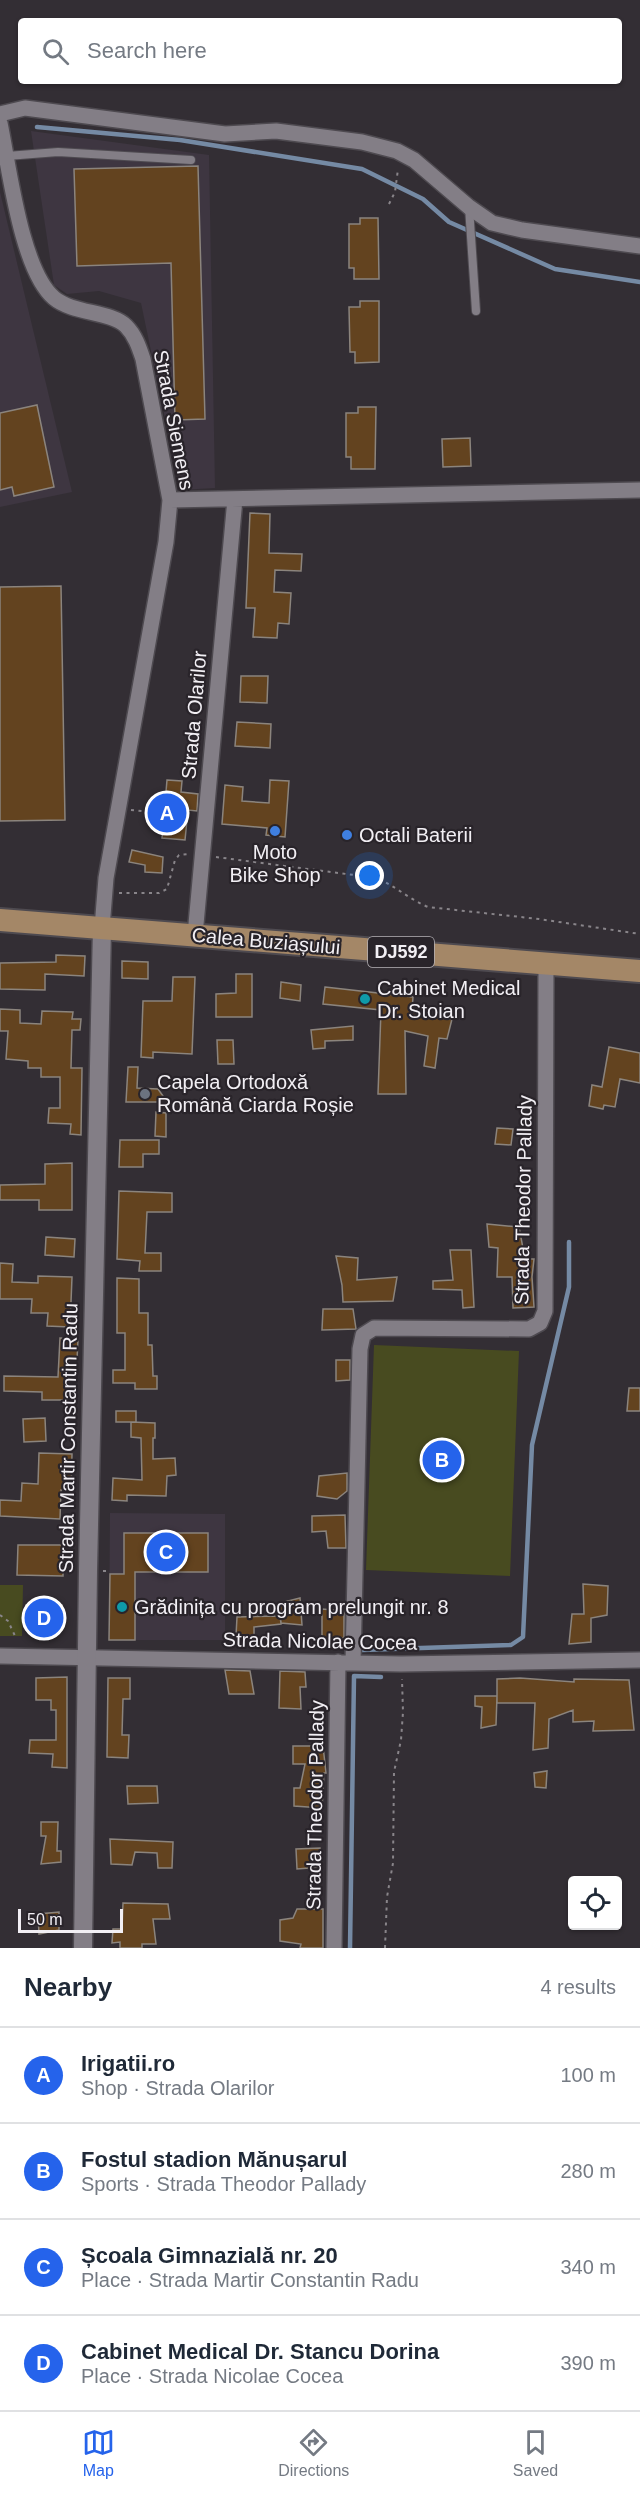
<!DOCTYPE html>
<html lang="en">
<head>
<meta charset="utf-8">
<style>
  body { margin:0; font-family:Helvetica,sans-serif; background:#f6f6f7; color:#1f2937 }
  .controls { position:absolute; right:18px; bottom:18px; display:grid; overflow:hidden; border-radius:6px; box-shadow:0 2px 4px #0004 }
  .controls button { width:54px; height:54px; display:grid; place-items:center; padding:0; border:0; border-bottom:2px solid #e0e1e3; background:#fff; color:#1f2937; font:30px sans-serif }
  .scale { position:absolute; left:18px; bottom:15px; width:105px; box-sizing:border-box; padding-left:6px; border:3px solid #f2eff4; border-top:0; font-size:16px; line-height:21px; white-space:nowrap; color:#f2eff4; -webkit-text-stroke:4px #29242a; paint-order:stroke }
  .you { position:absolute; left:370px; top:876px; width:21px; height:21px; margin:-15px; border:4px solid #fff; border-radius:50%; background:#1a73e8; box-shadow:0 0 0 9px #1a73e833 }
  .badge { display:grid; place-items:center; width:39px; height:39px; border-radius:50%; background:#2563eb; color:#fff; font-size:20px; font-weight:700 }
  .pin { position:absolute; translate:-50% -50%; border:3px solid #fff; box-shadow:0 2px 6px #0006 }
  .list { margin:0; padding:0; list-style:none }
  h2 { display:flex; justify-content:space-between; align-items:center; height:78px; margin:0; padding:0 24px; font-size:26px }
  h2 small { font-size:20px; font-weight:400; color:#747a83 }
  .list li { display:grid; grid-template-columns:39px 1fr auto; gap:18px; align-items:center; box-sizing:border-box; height:96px; padding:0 24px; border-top:2px solid #e0e1e3 }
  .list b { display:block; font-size:22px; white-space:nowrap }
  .list p { margin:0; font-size:20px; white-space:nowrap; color:#747a83 }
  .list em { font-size:20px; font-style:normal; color:#747a83 }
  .icon { flex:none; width:33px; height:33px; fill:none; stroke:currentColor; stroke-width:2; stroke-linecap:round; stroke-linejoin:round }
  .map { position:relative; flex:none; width:640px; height:1948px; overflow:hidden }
  .search { position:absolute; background:#fff; box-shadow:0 2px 4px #0004; left:18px; right:18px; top:18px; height:66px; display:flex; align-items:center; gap:15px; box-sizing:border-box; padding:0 21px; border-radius:6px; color:#747a83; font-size:22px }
  .sheet { height:462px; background:#fff }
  nav { display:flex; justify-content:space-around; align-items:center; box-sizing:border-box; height:84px; border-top:2px solid #e0e1e3; background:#fff; font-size:16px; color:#747a83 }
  nav a { display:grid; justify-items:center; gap:3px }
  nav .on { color:#2563eb }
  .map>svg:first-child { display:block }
  .built { fill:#3e3641 }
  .green { fill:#484b20 }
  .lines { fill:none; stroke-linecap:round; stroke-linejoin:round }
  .stream { stroke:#758aa4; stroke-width:4.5 }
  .building { fill:#63431f; stroke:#8b847d; stroke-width:1.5 }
  .service-casing { stroke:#4e4a50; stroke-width:10 }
  .minor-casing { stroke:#4e4a50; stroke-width:18 }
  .tertiary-casing { stroke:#4e4a50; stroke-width:21 }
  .primary-casing { stroke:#4e4a50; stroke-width:26 }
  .path { stroke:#89858a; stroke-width:2; stroke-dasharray:3 4.5; stroke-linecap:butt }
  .service { stroke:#837e86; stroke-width:8 }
  .minor { stroke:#837e86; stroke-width:15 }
  .tertiary { stroke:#837e86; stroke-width:18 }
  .primary { stroke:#a48767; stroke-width:22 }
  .shop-dot { fill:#3f7fe0; stroke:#29242a; stroke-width:2 }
  .culture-dot { fill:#0f9aa8; stroke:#29242a; stroke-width:2 }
  .worship-dot { fill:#6b7280; stroke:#29242a; stroke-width:2 }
  .labels { text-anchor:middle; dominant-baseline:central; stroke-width:4.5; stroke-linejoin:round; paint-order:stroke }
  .shield { fill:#29242a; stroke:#b6b2b7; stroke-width:1.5 }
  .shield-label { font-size:18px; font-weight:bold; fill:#f2eff4 }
  .street-label { font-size:20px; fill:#f2eff4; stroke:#29242a }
  .poi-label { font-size:20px; fill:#f2eff4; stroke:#29242a; text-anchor:start }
</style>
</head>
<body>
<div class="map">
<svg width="640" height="1948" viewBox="0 0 640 1948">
  <rect width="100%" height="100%" fill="#332e34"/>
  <!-- built -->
  <path class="built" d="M31,131L209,155L215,488L180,490L141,303L99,291L67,294L54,285Z
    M0,192L72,492L0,507Z
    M110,1513L225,1514V1640H109Z"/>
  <!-- green -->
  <path class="green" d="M374,1345L519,1351L510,1576L366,1570Z
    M0,1585H23L22,1636H0Z"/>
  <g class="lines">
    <!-- stream -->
    <path class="stream" d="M37,127L180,140L362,169L423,199L449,222L555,269L640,282
      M362,1650L511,1645L523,1637L532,1445L569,1287V1242
      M350,1948L354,1676L381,1677"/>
  </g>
  <!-- building -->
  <path class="building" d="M198,166L205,419L175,420L171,263L77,266L74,169Z
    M360,218H378L379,279H354V268H349V224H360Z
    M360,301H379V362L355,363V352H350L349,307H360Z
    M37,405L54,487L14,496L12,487L0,490V413Z
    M358,407H376L375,469H351V457H346V413H358Z
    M470,438L471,466L443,467L442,439Z
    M250,513L270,514L269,553L302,554L301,571L275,570L274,592L291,593L289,624L278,623L277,638L253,637L255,608H246Z
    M61,586L65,820L0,821V587Z
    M241,676H268L267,703L240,702Z
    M237,722L271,724L270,748L235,746Z
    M167,780L182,781L181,792L198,794L197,811L188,810L185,840L162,838Z
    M270,780L289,781L285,837L266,835L267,828L222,824L225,785L243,787L242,801L269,803Z
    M132,850L163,857L162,873L145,872V865L129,862Z
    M56,955L85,956L84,976L45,974V990L0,989V963L56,962Z
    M122,961L148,962V979L122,978Z
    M236,974H252V1017H216V994L236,993Z
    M173,977H195L192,1054L153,1052V1058L141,1057L143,1001H172Z
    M281,982L301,985L300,1001L280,998Z
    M325,987L413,997L412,1012L452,1019L447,1039L439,1038L435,1068L424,1066L428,1036L405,1031L406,1094H378L381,1010L323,1004Z
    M0,1009L20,1010V1023L41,1024L42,1011L73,1012L72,1019H81L80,1030H72L71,1068H82L81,1135L70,1134L71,1124L48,1123L49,1108H60V1077H41V1068H28V1061L6,1059L8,1031H0Z
    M353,1026V1040L325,1041V1048L313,1049L311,1030Z
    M217,1040H233L234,1064H218Z
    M609,1047L640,1053V1083L620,1079L615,1107L604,1105L603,1109L589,1106L592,1085L602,1087Z
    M128,1067H138L137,1088L158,1089L163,1096L162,1102H126Z
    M156,1112L166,1113V1137L155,1136Z
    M497,1128L513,1129L511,1145L495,1144Z
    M120,1140H159V1154H143V1167H119Z
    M72,1163V1210H39V1200H0V1185L45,1184V1164Z
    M119,1191L172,1193V1212H147L145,1253H161V1271H139L140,1261L117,1259Z
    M487,1224L519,1227L525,1259H534L532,1277L534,1307L513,1308L512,1277H497L498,1248L489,1247Z
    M46,1237L75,1239L74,1257L45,1255Z
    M450,1250H471L474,1307L463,1308L462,1290L433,1289V1281L453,1280Z
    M336,1256L358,1258L357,1280L397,1277L393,1301L343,1302L342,1285Z
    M0,1263L13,1264L12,1282L38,1283V1276L72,1277L70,1327L47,1326L48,1313H31L32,1299H0Z
    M117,1278L139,1279V1313H148V1345H152L153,1376H157V1389H135V1383H113V1370H125V1333H117Z
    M323,1309H353L356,1329L322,1330Z
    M60,1338L78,1339L77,1360H69L68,1400H42V1392L4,1391V1376L58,1377Z
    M336,1360H350V1380L336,1381Z
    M629,1388H640V1411H627Z
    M116,1411H136V1422H116Z
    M45,1418L46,1441L24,1442L23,1419Z
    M131,1422L155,1423V1438H153V1459L175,1458L176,1475L167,1476L166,1496L127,1495V1501L112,1500L113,1478L142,1480L141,1438L131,1437Z
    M39,1453L72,1454L71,1490H61L60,1519L0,1516V1500L21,1501L22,1483L38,1484Z
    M347,1473V1491L337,1499L317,1496L319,1476Z
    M345,1515L346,1548H328L326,1531L312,1532V1516Z
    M124,1533H208V1572H135V1640H109L110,1574H124Z
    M18,1545H63V1576L17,1575Z
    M583,1584L608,1586L607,1615L591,1618V1642L569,1644L572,1614H584Z
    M300,1598L302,1625L281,1623L280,1603Z
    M26,1605H62V1630H26Z
    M322,1609L344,1611V1638L322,1639Z
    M280,1616L281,1624L254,1627V1636H236L237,1617Z
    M225,1670L250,1671L254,1694H229Z
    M280,1671L305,1672L306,1687H300L301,1709L279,1708Z
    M67,1677V1768L52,1767L53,1754L29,1753L30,1740H56V1710H51V1700H36V1678Z
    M108,1678H130V1699H123L122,1735H129L128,1758L107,1757Z
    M520,1678L574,1682V1679L629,1680L634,1730L593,1731L594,1721L573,1722V1710L549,1719L548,1748L533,1750L535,1703H497V1679Z
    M475,1696H497L496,1725L481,1728L482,1707L475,1706Z
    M293,1746H323L326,1773H324L322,1808L294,1806V1788H300L305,1764H293Z
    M547,1771L546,1788L535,1787L534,1773Z
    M127,1786H157L158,1803L128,1804Z
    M41,1822H58L57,1851H61V1862L41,1864L46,1836H41Z
    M110,1839L173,1842L172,1868H158L157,1853L135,1852L132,1865L111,1864Z
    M320,1848L322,1867L297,1869L296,1849Z
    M123,1903L168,1904L170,1919H153L156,1944H142V1948H120V1942L112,1943L113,1929H122Z
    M297,1909H323V1948H300L301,1944L280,1941V1920L293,1918Z
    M59,1912V1930L39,1934L38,1914Z"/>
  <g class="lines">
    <!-- service casing -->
    <g class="service-casing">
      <path id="service" d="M7,156L58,152L191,160
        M469,207L476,311"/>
    </g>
    <!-- minor casing -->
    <g class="minor-casing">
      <path id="minor" d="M0,114L25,108L225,134L276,131L362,142L397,151L414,160L469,207L492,223L522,230L640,246
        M0,123C9,166 21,270 54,298C73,314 111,311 126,326C135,335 139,347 143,359L170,500L166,542L106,878L102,928
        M170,500L640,490
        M195,935L235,499
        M0,1656L401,1664L640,1660
        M353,1663L360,1349L363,1335L374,1328L529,1329L540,1323L545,1311L546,965
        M334,1948L338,1662"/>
    </g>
    <!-- tertiary casing -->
    <g class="tertiary-casing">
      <path id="tertiary" d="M83,1948L88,1571L102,928"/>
    </g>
    <!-- primary casing -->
    <g class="primary-casing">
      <path id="primary" d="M0,920L640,971"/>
    </g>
    <!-- path -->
    <path class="path" d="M389,204L395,192L398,169
      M131,810L164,813
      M216,857L377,878C395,886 409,899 428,907L539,919L640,934
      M119,893H159L167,889L175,860L179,855L189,854
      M103,1571H110
      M0,1615L8,1621L16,1638
      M385,1948L387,1897L393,1863L394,1772L401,1740L403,1712L402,1679"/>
    <!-- service -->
    <use href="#service" class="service"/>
    <!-- minor -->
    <use href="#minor" class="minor"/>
    <!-- tertiary -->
    <use href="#tertiary" class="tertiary"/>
    <!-- primary -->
    <use href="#primary" class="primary"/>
  </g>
  <!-- markers -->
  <g class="shop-dot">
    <circle cx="275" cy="831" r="6"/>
    <circle cx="347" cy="835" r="6"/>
  </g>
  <g class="culture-dot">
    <circle cx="365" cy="999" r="6"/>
    <circle cx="122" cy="1607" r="6"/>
  </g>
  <circle class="worship-dot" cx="145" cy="1094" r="6"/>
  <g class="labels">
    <!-- shield labels -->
    <rect class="shield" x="368" y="937" width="66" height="30" rx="4.5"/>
    <g class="shield-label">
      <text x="401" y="952">DJ592</text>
    </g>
    <!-- street labels -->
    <g class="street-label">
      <text transform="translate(174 420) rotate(79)">Strada Siemens</text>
      <text transform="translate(194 715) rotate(-85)">Strada Olarilor</text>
      <text transform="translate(266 941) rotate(5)">Calea Buziașului</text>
      <text transform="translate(523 1200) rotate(-89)">Strada Theodor Pallady</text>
      <text transform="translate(68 1438) rotate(-89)">Strada Martir Constantin Radu</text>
      <text transform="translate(320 1641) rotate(1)">Strada Nicolae Cocea</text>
      <text transform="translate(315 1805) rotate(-89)">Strada Theodor Pallady</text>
    </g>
    <!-- poi labels -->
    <g class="poi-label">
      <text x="359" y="835">Octali Baterii</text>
      <text x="275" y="852" text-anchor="middle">Moto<tspan x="275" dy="23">Bike Shop</tspan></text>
      <text x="377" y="988">Cabinet Medical<tspan x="377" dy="23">Dr. Stoian</tspan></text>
      <text x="157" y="1082">Capela Ortodoxă<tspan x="157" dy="23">Română Ciarda Roșie</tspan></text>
      <text x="134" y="1607">Grădinița cu program prelungit nr. 8</text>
    </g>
  </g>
</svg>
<div class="controls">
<button><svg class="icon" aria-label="locate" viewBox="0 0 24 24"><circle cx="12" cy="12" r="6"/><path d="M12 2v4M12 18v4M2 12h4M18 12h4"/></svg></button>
</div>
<div class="scale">50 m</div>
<div class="you"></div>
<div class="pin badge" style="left:167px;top:813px">A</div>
<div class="pin badge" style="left:442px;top:1460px">B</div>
<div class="pin badge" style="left:166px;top:1552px">C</div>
<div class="pin badge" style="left:44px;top:1618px">D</div>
<div class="search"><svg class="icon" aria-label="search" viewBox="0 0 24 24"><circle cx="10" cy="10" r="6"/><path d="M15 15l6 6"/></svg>Search here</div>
</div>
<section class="sheet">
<h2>Nearby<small>4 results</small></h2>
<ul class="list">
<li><span class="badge">A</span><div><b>Irigatii.ro</b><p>Shop · Strada Olarilor</p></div><em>100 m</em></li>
<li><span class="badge">B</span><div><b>Fostul stadion Mănușarul</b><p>Sports · Strada Theodor Pallady</p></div><em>280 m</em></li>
<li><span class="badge">C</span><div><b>Școala Gimnazială nr. 20</b><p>Place · Strada Martir Constantin Radu</p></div><em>340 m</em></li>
<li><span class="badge">D</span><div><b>Cabinet Medical Dr. Stancu Dorina</b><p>Place · Strada Nicolae Cocea</p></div><em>390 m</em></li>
</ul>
</section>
<nav>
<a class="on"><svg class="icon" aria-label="map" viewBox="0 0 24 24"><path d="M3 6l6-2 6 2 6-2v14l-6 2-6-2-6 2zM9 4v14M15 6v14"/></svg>Map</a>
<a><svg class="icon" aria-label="directions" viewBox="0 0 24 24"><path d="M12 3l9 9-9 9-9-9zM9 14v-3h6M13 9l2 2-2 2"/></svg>Directions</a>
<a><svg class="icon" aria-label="saved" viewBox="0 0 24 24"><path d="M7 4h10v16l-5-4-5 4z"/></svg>Saved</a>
</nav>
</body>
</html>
